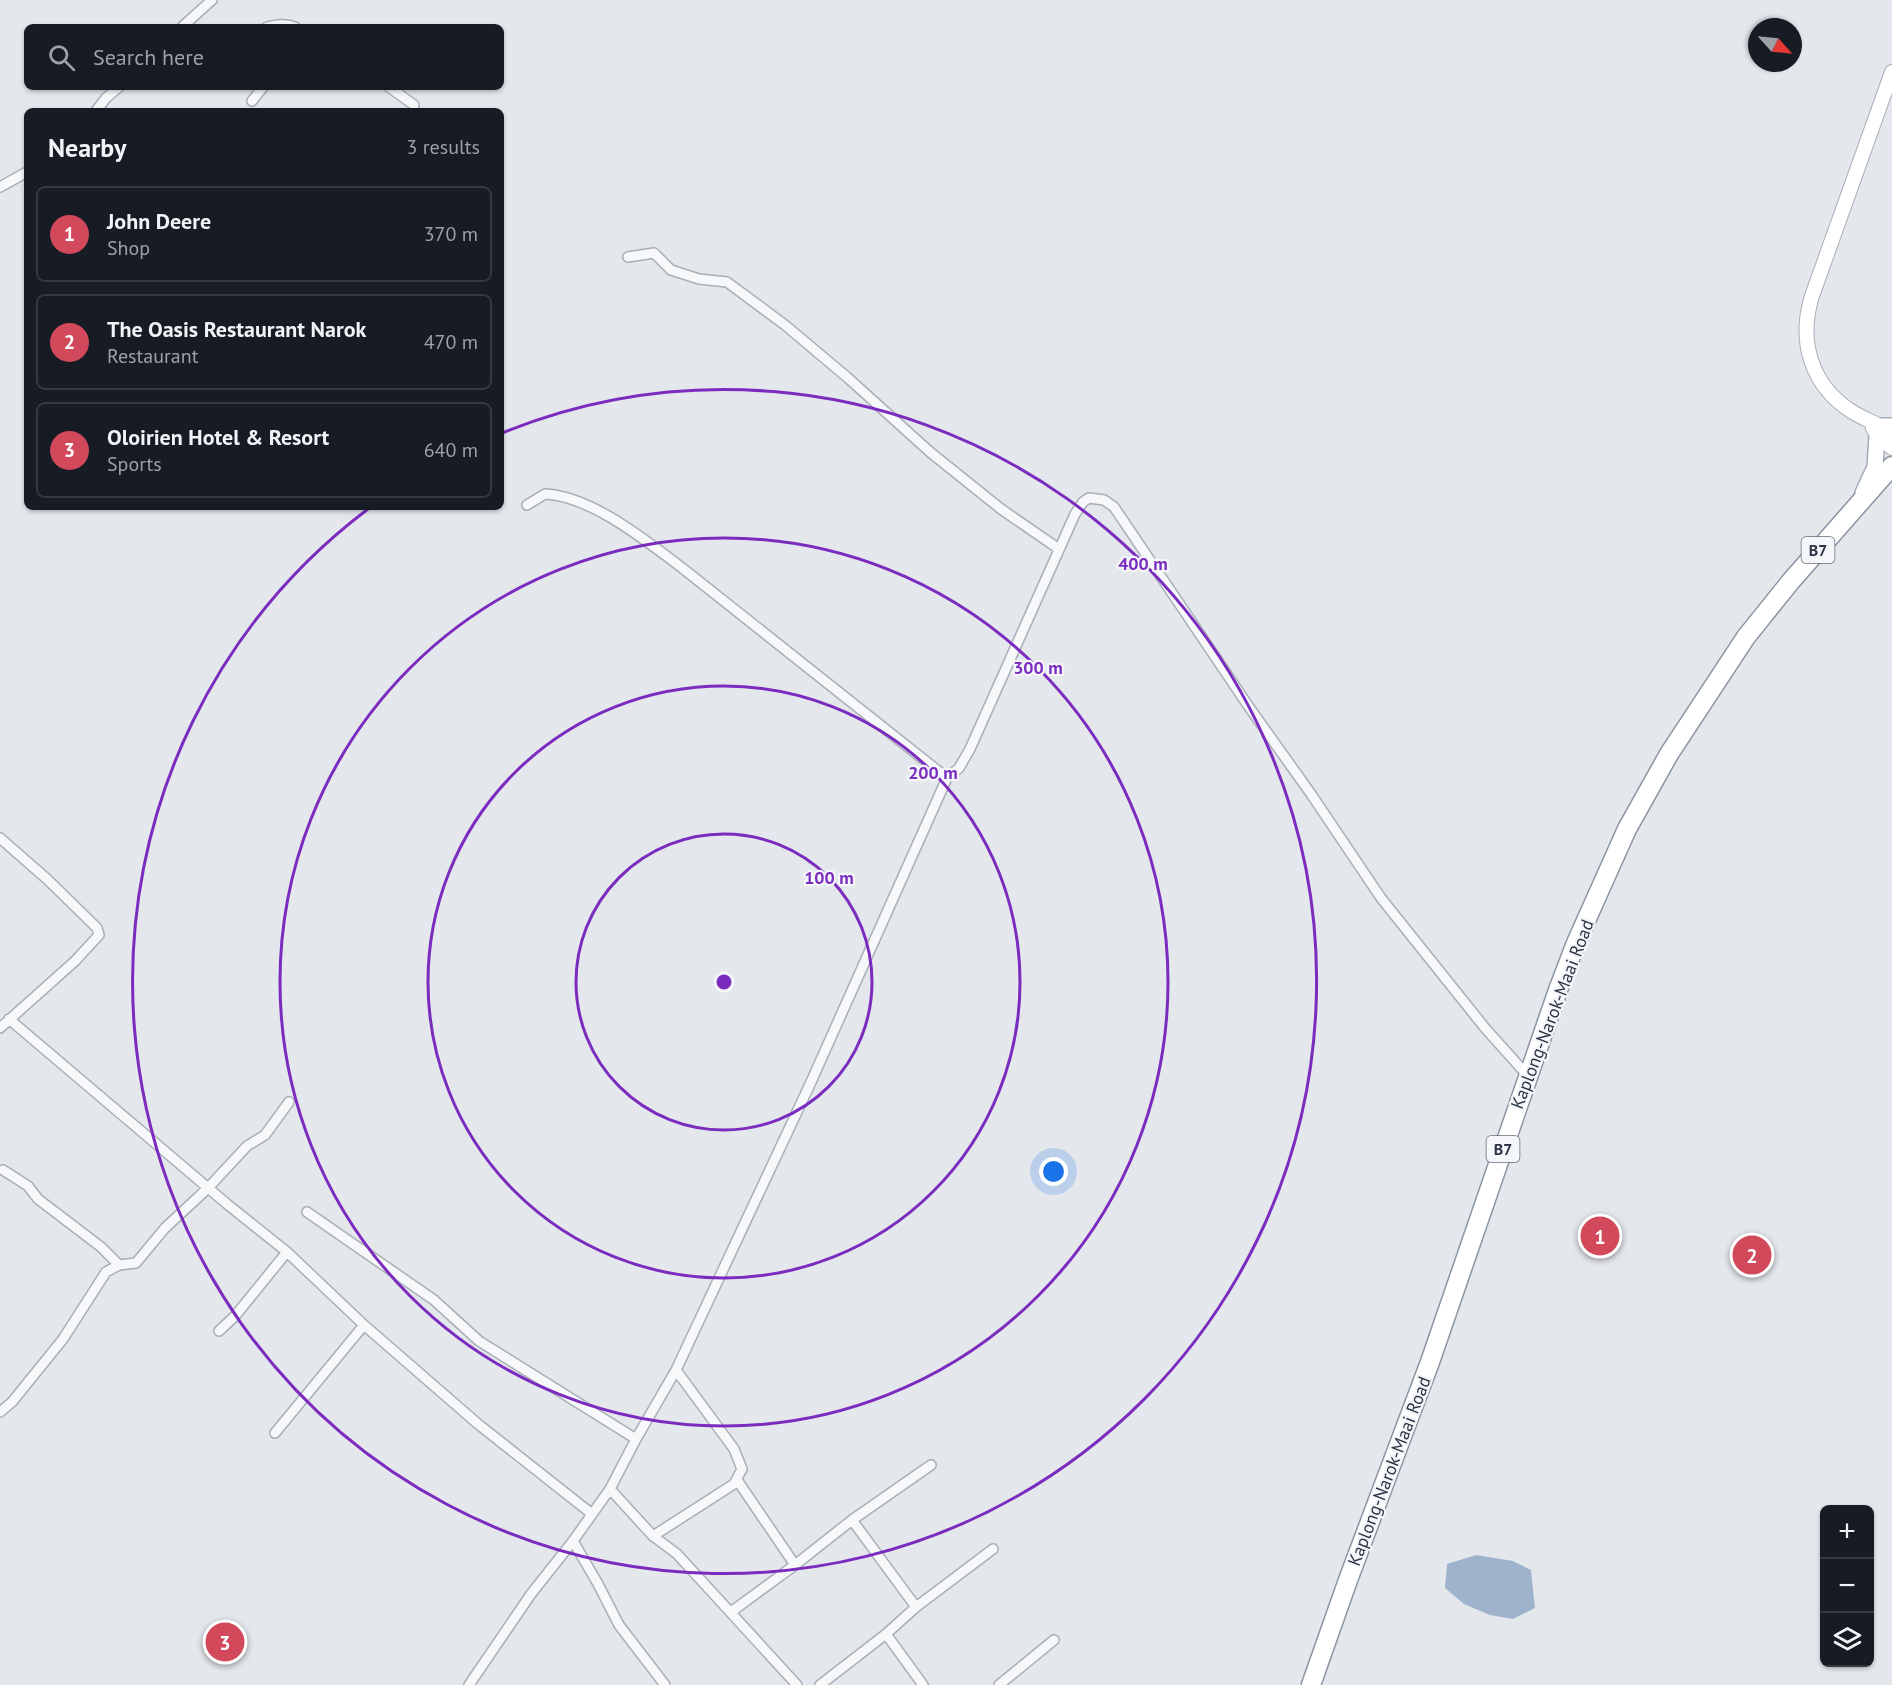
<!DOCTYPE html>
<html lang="en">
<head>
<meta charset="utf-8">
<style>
  body { margin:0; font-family:"PT Sans",sans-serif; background:#20242c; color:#f1f3f6 }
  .controls { position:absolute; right:18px; bottom:18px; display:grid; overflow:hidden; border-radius:9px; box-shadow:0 2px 4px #0004 }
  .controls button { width:54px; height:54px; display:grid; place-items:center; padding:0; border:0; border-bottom:2px solid #363941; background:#171b24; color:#f1f3f6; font:30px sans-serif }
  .compass { position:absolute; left:1748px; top:18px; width:54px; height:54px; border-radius:50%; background:#171b24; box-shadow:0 2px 4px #0004; rotate:117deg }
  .you { position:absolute; left:1054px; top:1172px; width:21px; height:21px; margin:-15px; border:4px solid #fff; border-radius:50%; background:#1a73e8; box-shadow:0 0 0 9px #1a73e833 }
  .badge { display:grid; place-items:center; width:39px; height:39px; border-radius:50%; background:#d1495b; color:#fff; font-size:20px; font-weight:700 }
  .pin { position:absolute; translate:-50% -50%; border:3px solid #fff; box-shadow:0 2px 6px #0006 }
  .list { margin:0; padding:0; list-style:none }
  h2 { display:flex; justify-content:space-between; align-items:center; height:78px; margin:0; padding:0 24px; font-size:26px }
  h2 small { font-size:20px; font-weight:400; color:#9ea1a6 }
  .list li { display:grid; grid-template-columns:39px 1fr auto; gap:18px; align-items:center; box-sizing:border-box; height:96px; margin:0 12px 12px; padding:0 12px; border:2px solid #363941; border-radius:9px }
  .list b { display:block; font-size:22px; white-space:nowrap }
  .list p { margin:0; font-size:20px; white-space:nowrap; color:#9ea1a6 }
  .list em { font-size:20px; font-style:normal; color:#9ea1a6 }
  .icon { flex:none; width:33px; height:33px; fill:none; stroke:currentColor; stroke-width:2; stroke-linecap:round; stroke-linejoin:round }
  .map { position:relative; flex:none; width:1892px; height:1685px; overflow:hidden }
  .search { position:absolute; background:#171b24; box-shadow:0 2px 4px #0004; left:24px; top:24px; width:480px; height:66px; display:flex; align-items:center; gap:15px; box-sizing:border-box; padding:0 21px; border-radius:9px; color:#9ea1a6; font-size:22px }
  .panel { position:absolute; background:#171b24; box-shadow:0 2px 4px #0004; left:24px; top:108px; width:480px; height:402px; border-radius:9px }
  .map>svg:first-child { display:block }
  .water { fill:#9fb4cc }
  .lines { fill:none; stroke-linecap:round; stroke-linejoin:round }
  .street-casing { stroke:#a9aeb7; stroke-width:12 }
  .secondary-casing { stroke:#a9aeb7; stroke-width:16 }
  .primary-casing { stroke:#a3abb8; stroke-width:18 }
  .highway-casing { stroke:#8b94a3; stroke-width:21 }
  .street { stroke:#f7f8fa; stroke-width:9 }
  .secondary { stroke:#fff; stroke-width:14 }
  .primary { stroke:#fff; stroke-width:15 }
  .highway { stroke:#fff; stroke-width:18 }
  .ring { fill:none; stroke:#7b2cbf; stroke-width:3 }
  .labels { text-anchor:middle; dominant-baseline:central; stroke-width:4.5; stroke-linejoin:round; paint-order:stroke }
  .shield { fill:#f4f6f9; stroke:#676e7b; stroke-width:1.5 }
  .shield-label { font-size:16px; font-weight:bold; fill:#2b3445 }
  .street-label { font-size:18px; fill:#2b3445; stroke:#f4f6f9 }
  .centre { fill:#7b2cbf; stroke:#f4f6f9; stroke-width:3 }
  .ring-label { font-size:18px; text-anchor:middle; font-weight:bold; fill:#7b2cbf; stroke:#f4f6f9; stroke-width:4.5; stroke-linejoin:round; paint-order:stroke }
</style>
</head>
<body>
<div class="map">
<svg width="1892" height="1685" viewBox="0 0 1892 1685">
  <rect width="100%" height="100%" fill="#e4e7ec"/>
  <!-- water -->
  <path class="water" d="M1476,1555L1513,1561L1531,1570L1535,1608L1513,1619L1490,1615L1464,1604L1445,1588L1447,1564Z"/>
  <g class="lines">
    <!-- street casing -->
    <g class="street-casing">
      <path id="street" d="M182,27L212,0
        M267,27C276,25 286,23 295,27
        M389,87L414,105
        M252,101L263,87
        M96,111L106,98L119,87
        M0,187L27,172
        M628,257L654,253L671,270L699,279L727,282L785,325L848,378L930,452L1001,509L1059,549
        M527,505L545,494C591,496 645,540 681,567L947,778L959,768L970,749L1075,514L1083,502L1089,498L1104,500L1114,507L1249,707L1311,794L1381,898L1485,1028L1528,1076
        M0,838L48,880L97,928L99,935L75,961L0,1028
        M9,1019L227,1204L287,1252L364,1325L478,1424L592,1514
        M3,1170L28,1186L38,1199L101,1247L119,1265
        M307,1212L434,1300L479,1341L636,1439
        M219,1331L235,1316L287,1252
        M0,1412L12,1402L63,1339L106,1272L119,1265L136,1263L165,1228L208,1188L247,1146L265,1135L289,1102
        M275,1433L364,1325
        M737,1480L795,1565L852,1520L931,1465
        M610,1489L653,1536L677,1554L797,1685
        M852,1520L916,1607
        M653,1536L734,1484L742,1469L734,1449L676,1370
        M573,1541L598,1584L619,1625L665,1685
        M731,1612L795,1565
        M886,1634L923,1685
        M469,1685L531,1594L573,1541L610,1489L636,1439L676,1370L811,1082L947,778
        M820,1685L886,1634L916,1607L993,1549
        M999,1685L1054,1640"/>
    </g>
    <!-- secondary casing -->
    <g class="secondary-casing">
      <path id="secondary" d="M1892,72L1812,296C1798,341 1811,385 1851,411C1865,420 1880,424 1892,434
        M1873,428L1877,435L1892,448"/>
    </g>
    <!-- primary casing -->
    <g class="primary-casing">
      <path id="primary" d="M1882,426H1892
        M1863,493L1875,467L1877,435"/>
    </g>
    <!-- highway casing -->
    <g class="highway-casing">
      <path id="highway" d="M1311,1685L1348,1580L1430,1362L1558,990L1576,943L1627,829L1669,754L1746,637L1791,581L1892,466"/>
    </g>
    <!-- street -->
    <use href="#street" class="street"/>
    <!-- secondary -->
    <use href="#secondary" class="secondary"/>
    <!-- primary -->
    <use href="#primary" class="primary"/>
    <!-- highway -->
    <use href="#highway" class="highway"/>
  </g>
  <!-- distance rings -->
  <g class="ring">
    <circle cx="724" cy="982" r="148"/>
    <circle cx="724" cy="982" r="296"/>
    <circle cx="724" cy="982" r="444"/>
    <path d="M502 433A592 592 0 1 1 368 509"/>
  </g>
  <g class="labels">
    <!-- shield labels -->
    <g class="shield">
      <rect x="1801.5" y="537" width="33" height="26" rx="4.5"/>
      <rect x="1486.5" y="1136" width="33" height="26" rx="4.5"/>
    </g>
    <g class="shield-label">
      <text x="1818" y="550">B7</text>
      <text x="1503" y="1149">B7</text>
    </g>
    <!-- street labels -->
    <g class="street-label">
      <text transform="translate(1552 1014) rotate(-69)">Kaplong-Narok-Maai Road</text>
      <text transform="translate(1389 1471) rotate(-69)">Kaplong-Narok-Maai Road</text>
    </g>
  </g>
  <circle cx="724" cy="982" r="9" class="centre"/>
  <g class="ring-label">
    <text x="1143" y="570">400 m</text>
    <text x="1038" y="674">300 m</text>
    <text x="933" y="779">200 m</text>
    <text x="829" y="884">100 m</text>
  </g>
</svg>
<div class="controls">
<button>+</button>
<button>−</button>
<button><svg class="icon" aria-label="layers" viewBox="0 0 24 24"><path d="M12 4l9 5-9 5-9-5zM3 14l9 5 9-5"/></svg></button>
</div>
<svg class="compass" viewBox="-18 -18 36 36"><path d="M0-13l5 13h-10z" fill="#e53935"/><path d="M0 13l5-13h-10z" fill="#9ea1a6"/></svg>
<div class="you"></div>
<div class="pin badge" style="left:1600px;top:1236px">1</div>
<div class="pin badge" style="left:1752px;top:1255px">2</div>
<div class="pin badge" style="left:225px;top:1642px">3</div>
<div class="search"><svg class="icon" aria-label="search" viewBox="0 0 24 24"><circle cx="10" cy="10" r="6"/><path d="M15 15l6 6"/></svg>Search here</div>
<section class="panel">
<h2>Nearby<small>3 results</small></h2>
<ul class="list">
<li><span class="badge">1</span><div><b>John Deere</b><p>Shop</p></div><em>370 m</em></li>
<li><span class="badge">2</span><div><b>The Oasis Restaurant Narok</b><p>Restaurant</p></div><em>470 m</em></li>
<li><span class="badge">3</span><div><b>Oloirien Hotel &amp; Resort</b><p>Sports</p></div><em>640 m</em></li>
</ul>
</section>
</div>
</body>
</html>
